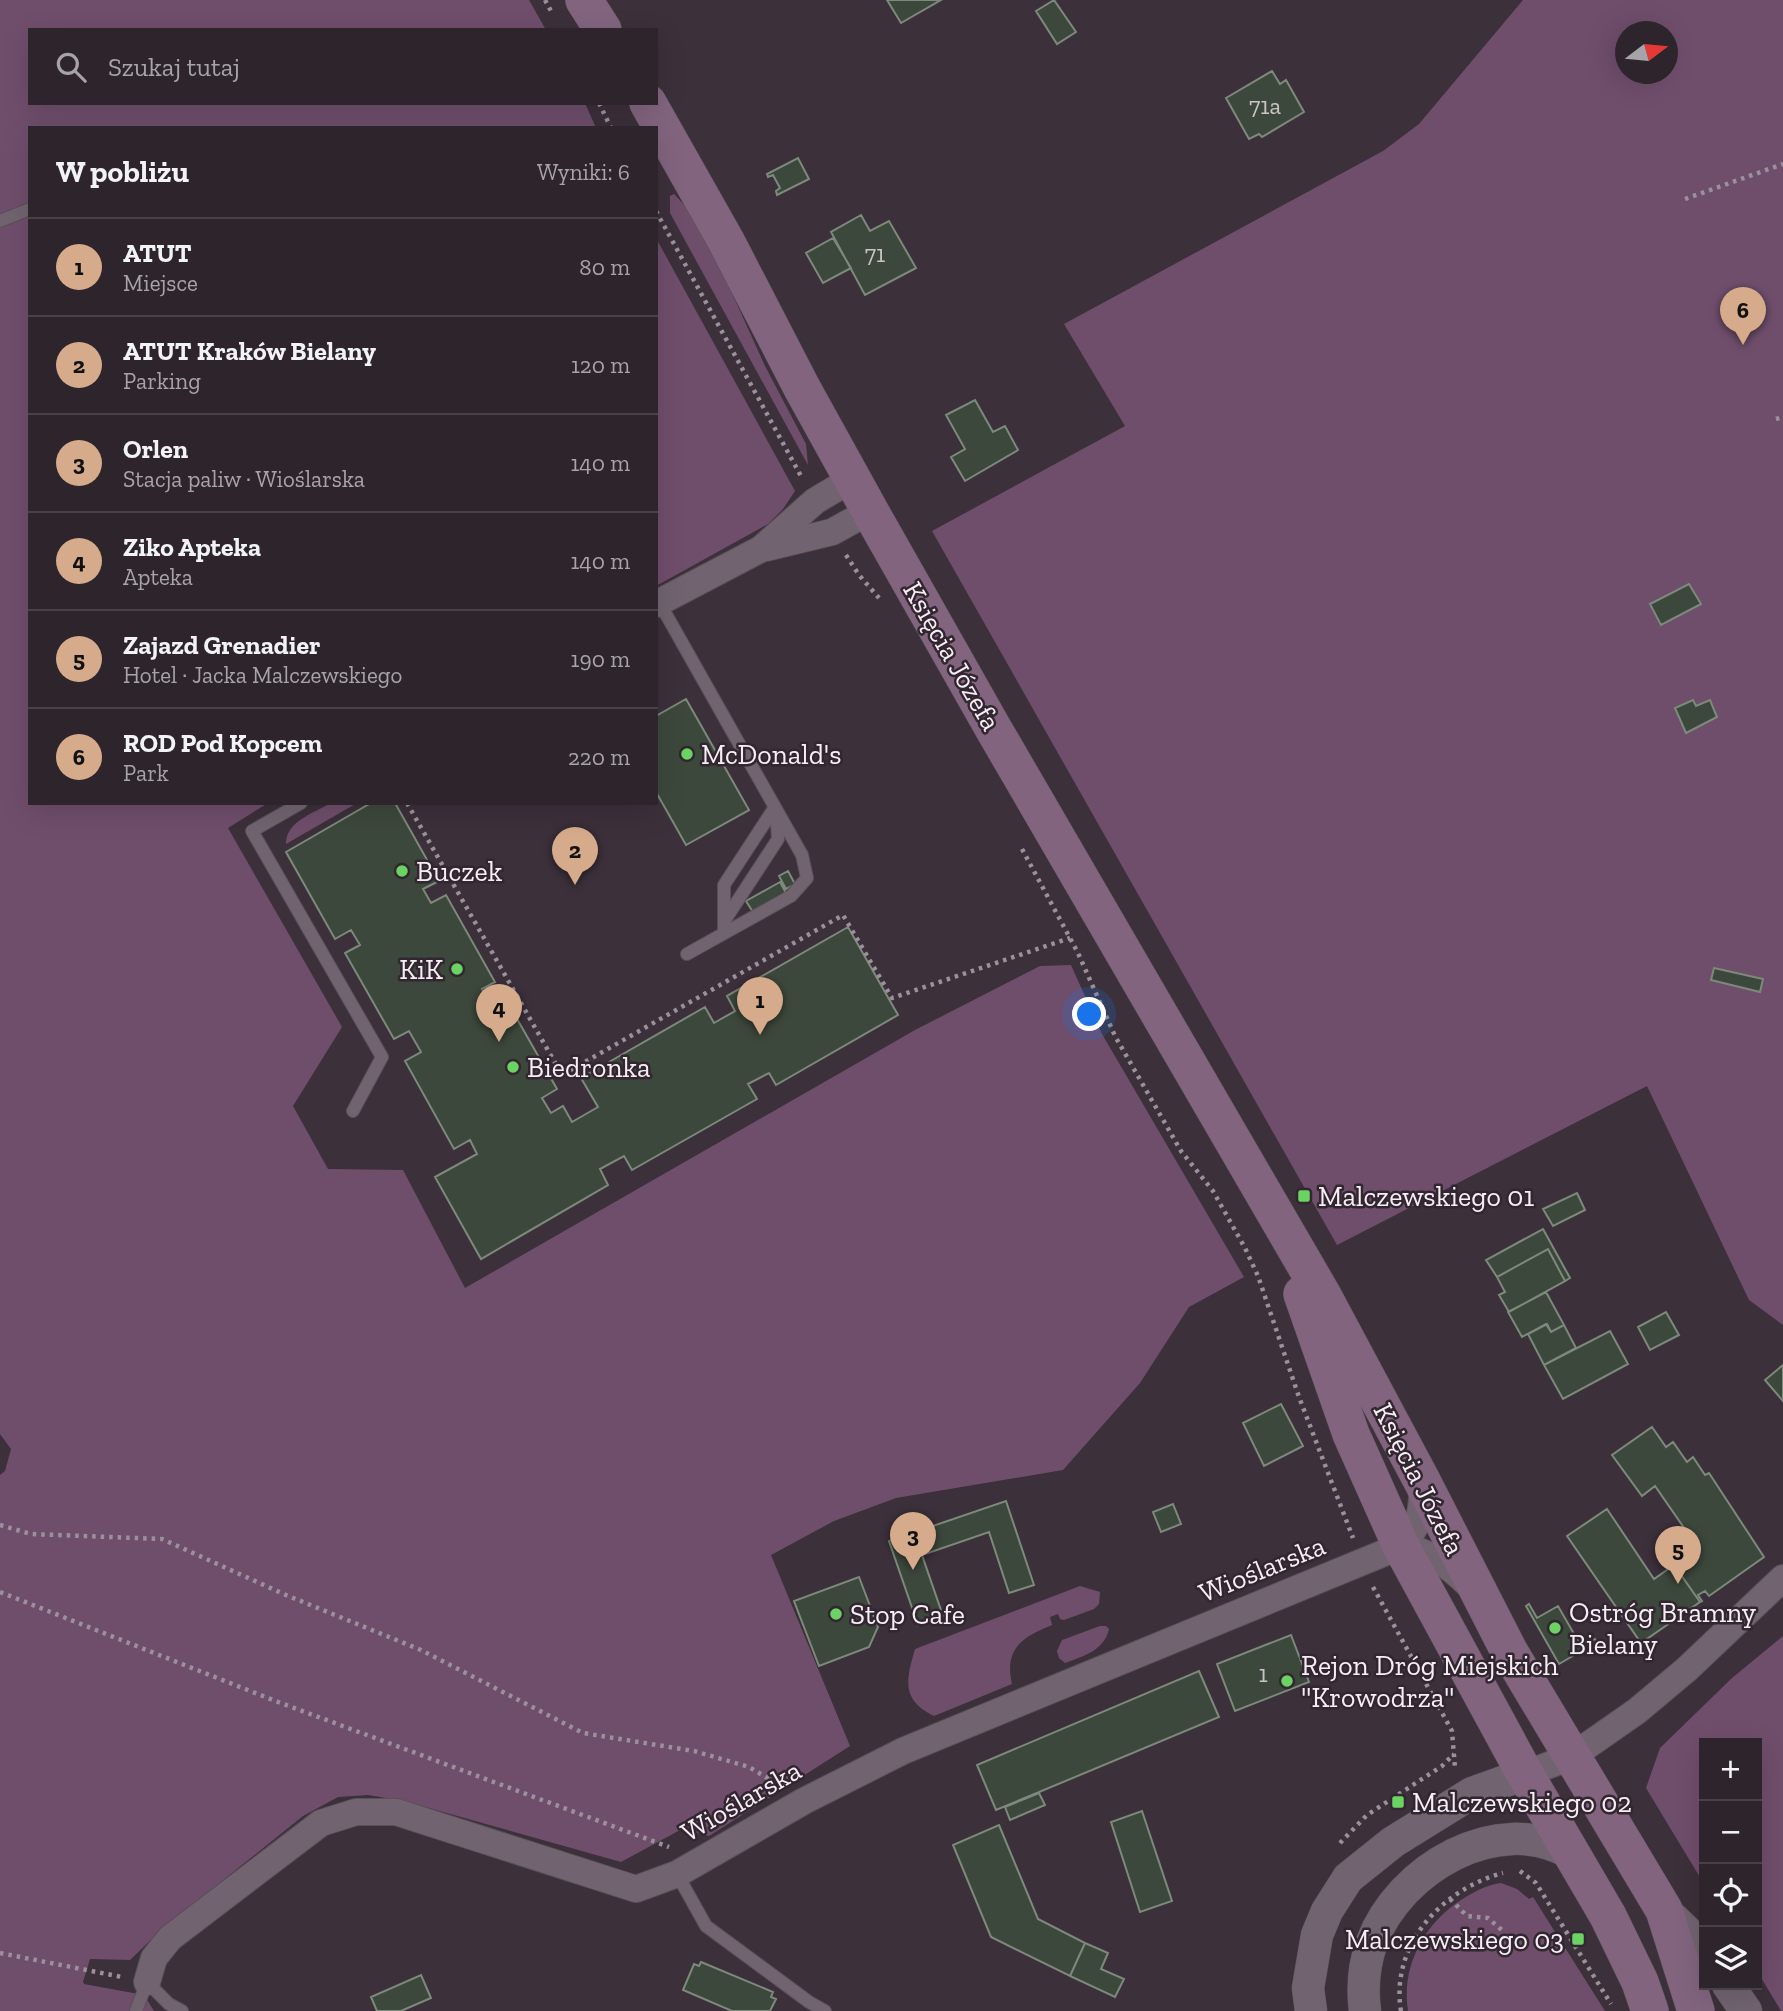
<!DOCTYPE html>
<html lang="pl">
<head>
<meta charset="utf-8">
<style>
  body { margin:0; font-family:"Zilla Slab",serif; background:#352c34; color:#f1f3f6 }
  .controls { position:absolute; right:21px; bottom:21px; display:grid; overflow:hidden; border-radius:0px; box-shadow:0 7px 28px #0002 }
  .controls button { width:63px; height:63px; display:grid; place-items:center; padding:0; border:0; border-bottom:2px solid #484148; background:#2d242c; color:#f1f3f6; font:35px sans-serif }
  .compass { position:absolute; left:1615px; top:21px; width:63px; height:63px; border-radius:50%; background:#2d242c; box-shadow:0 7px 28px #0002; rotate:74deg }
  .you { position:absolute; left:1090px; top:1015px; width:24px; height:24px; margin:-18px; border:5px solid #fff; border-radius:50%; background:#1a73e8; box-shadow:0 0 0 10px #1a73e833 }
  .badge { display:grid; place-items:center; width:46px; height:46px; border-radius:50%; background:#d6ab8b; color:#111; font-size:23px; font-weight:700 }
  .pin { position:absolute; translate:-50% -58px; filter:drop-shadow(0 2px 4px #0008) }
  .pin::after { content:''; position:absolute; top:37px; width:24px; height:21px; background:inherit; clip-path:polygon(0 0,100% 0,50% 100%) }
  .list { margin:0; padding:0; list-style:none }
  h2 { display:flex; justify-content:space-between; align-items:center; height:91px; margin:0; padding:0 28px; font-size:30px }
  h2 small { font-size:23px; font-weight:400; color:#a7a4a9 }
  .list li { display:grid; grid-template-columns:46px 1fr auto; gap:21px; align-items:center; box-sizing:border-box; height:98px; padding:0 28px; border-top:2px solid #484148 }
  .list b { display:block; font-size:26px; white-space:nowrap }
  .list p { margin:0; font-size:23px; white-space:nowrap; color:#a7a4a9 }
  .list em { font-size:23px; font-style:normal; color:#a7a4a9 }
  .icon { flex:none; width:38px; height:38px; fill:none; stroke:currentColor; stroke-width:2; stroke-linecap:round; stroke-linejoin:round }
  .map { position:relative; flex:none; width:1783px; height:2011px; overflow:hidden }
  .search { position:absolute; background:#2d242c; box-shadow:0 7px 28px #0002; left:28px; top:28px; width:630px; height:77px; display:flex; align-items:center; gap:18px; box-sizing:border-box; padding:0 24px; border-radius:0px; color:#a7a4a9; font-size:26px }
  .panel { position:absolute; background:#2d242c; box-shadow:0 7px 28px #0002; left:28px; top:126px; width:630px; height:679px; border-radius:0px }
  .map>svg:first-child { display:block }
  .green { fill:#6f4e6c; fill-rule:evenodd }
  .building { fill:#3d483c; stroke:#7c897b; stroke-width:2 }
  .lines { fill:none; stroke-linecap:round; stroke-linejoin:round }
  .service-casing { stroke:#5a5059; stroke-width:14 }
  .minor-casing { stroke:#5a5059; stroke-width:28 }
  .tertiary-casing { stroke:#5a5059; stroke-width:33 }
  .secondary-casing { stroke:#5a5059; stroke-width:38 }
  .path { stroke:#9b919a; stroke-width:4.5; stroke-dasharray:3.5 5; stroke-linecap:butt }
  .service { stroke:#716470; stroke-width:12 }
  .minor { stroke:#716470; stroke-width:26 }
  .tertiary { stroke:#716470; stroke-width:32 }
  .secondary { stroke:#82647f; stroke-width:37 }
  .poi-dot { fill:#6ad363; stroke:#322630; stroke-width:2.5 }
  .labels { text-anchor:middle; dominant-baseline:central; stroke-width:5; stroke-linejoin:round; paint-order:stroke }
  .number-label { font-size:24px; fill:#c8c4c7 }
  .street-label { font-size:28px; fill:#f7eef5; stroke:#322630 }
  .poi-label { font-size:28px; fill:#f7eef5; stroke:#322630; text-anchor:start }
</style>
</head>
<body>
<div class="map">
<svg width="1783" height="2011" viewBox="0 0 1783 2011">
  <rect width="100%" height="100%" fill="#3c303b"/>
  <!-- green -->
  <path class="green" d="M0,0H529L546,30H30V103H585L596,128H30V803H268L228,828L342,1027L293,1106L328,1169L403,1170L465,1288L915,1030L1040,966L1071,965L1102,1034L1244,1277L1189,1307L1140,1383L1063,1470L896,1498L834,1521L771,1555L850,1746L709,1836L682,1829L621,1862L404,1801L368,1795L338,1797L303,1816L160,1931L130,1960L90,1959L83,1982L84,1984L144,1995L154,2011H0V1475L5,1471L11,1449L0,1434Z
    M1523,0H1783V1325L1749,1300L1647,1086L1337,1245L932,531L1125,426L1064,324L1383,151L1419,124ZM1626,32H1668V74H1626Z
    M674,194L690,211L721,269L765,366L806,444L808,465L670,213V196Z
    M656,238L795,491L783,509L768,524L656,586Z
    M331,803H357L286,844C286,821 314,813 331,803Z
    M1080,1586L1100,1592L1099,1604L1094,1609L1064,1620L1060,1619L1058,1614L1050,1617L1052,1625C1022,1637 1004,1649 1012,1684L934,1716C901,1700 906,1680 915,1649Z
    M1100,1626H1106L1109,1629C1104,1651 1083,1656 1065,1663L1059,1658L1057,1651L1062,1640Z
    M1783,1636V2011H1781L1757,1971V1743H1704V1884L1646,1788L1660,1748L1732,1678Z
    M1501,1883L1517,1889L1529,1899L1533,1897L1605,2011H1408C1401,1966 1424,1924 1461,1900C1474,1892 1485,1885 1501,1883Z"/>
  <!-- building -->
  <path class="building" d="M887,0H941L901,23Z
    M1054,0L1076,32L1057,44L1036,11Z
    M1272,71L1280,84L1286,80L1304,112L1262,137L1259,134L1249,139L1226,98Z
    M798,158L809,179L777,195L776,191L780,188L773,175L768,177L767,174Z
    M861,215L870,231L889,221L916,268L865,295L831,232Z
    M833,238L851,268L823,283L806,253Z
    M975,400L993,432L1005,426L1018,450L965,481L951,457L965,449L946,415Z
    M1689,584L1701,604L1661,625L1650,604Z
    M686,699L749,810L686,845L656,792V716Z
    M1693,700L1696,706L1710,700L1717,717L1686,733L1675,708Z
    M371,803H395L439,881L423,889L431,903L446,895L495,982L482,989L494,1011L508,1003L557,1089L542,1098L551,1113L563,1106L572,1122L598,1107L581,1078L705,1007L714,1023L735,1011L727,996L848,927L898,1015L776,1085L769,1073L748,1084L757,1099L632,1170L624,1156L600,1169L608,1185L481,1259L435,1177L477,1154L470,1140L454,1149L405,1061L421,1052L409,1031L394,1039L345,953L360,945L351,930L335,939L286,852Z
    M788,871L795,884L786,889L779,876Z
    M780,882L786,893L753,912L746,901Z
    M1714,968L1763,979L1760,992L1711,980Z
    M1577,1193L1585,1210L1553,1226L1543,1209Z
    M1543,1229L1570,1278L1565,1281L1548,1249L1497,1277L1486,1260Z
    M1548,1249L1565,1281L1509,1312L1499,1295L1505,1292L1497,1277Z
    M1546,1292L1564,1325L1551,1332L1546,1324L1522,1337L1508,1312Z
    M1666,1312L1679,1335L1650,1350L1638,1327Z
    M1547,1324L1551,1332L1564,1325L1576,1348L1544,1365L1528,1334Z
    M1610,1331L1628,1364L1563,1399L1544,1365Z
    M1783,1365V1401L1765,1380Z
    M1281,1404L1303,1446L1264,1466L1243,1423Z
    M1652,1427L1666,1447L1673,1442L1687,1462L1693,1457L1705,1475L1709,1473L1764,1557L1709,1596L1705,1591L1698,1595L1702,1601L1700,1602L1674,1565L1698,1548L1655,1486L1642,1496L1612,1455Z
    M1006,1501L1034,1585L1009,1593L989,1532L922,1555L943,1616L918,1625L889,1541Z
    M1173,1504L1181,1524L1161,1532L1153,1512Z
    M1607,1509L1654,1579L1674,1565L1700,1602L1641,1643L1567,1536Z
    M859,1577L878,1627L869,1647L819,1666L794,1601Z
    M1529,1604L1537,1618L1558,1606L1581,1646L1595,1639L1597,1642L1559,1664L1526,1606Z
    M1291,1635L1309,1682L1235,1711L1217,1664Z
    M1199,1671L1219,1717L996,1810L977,1765Z
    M1039,1793L1045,1805L1010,1820L1005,1807Z
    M1142,1811L1172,1901L1140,1912L1111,1822Z
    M999,1825L1038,1919L1085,1943L1070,1976L991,1937L953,1845Z
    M1085,1943L1108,1953L1101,1969L1124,1979L1115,1997L1070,1976Z
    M701,1962L773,1992L771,1997L776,1999L770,2011H732L683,1990L694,1964L699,1966Z
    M421,1975L431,1998L401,2011H377L371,1997Z"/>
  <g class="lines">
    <!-- service casing -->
    <g class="service-casing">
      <path id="service" d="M0,221L30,209
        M659,602L802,855L807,878L791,896L687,954
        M301,803L252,831L382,1057L353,1111
        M725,920L778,839L776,810
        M724,933V885L775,807
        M677,1874L706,1926L809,2002L825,2011
        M136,2011L147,1982L169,2004L182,2011"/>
    </g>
    <!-- minor casing -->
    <g class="minor-casing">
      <path id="minor" d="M766,548L832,532L870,511
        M656,604L761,549L815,501L852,479
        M1401,1546C1429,1551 1448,1565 1469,1585
        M1525,1774L1571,1757L1637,1711L1687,1669L1783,1578
        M147,1982L154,1958L170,1938L321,1823L356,1812H396L636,1889L677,1874L804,1801L903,1751L1401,1546C1420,1526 1423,1510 1422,1483"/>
    </g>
    <!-- tertiary casing -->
    <g class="tertiary-casing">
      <path id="tertiary" d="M1664,1910L1704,1948
        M1728,1985L1746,2011
        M1311,2011L1308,1988L1317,1935L1327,1911L1348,1878L1393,1842L1472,1793L1525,1774
        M1365,2011C1362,1988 1364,1964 1372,1942C1399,1869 1498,1811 1570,1853"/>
    </g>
    <!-- secondary casing -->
    <g class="secondary-casing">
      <path id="secondary" d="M584,0L603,30
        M648,103L726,241L802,388L870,511L993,728L1322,1294L1422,1481L1509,1651L1664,1910L1696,2011
        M1302,1294L1351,1434L1401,1546L1525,1774L1608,1916L1640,1982L1650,2011"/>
    </g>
    <!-- path -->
    <path class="path" d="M545,0L551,11
      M599,103L611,128
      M1685,199L1783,164
      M656,211L802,478
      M1776,419L1783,417
      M846,555L859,575L879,598
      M407,803L562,1075L843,915L892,998L1070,938
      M1022,849L1078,953L1115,1036L1181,1151L1213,1191L1245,1248L1258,1276L1299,1397L1353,1538
      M0,1525L31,1534L162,1539L286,1595L421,1650L583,1733L694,1751L749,1767L779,1785
      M1373,1587L1452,1731L1455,1768
      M0,1592L278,1702L669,1847
      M1340,1843L1367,1815L1442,1766L1454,1754
      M1520,1871L1536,1883L1611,2004
      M1450,1899L1467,1916L1488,1918L1503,1931
      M0,1953L122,1977
      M1401,2011C1390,1945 1442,1889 1503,1873"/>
    <!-- service -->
    <use href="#service" class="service"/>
    <!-- minor -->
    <use href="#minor" class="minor"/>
    <!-- tertiary -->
    <use href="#tertiary" class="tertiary"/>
    <!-- secondary -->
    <use href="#secondary" class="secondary"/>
  </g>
  <!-- markers -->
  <g class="poi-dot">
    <circle cx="687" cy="754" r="7"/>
    <circle cx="402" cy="871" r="7"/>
    <circle cx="457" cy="969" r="7"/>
    <circle cx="513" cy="1067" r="7"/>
    <rect x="1297" y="1189" width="14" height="14" rx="3.5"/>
    <circle cx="836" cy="1614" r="7"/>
    <circle cx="1555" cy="1628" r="7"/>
    <circle cx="1287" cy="1681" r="7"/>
    <rect x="1391" y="1795" width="14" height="14" rx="3.5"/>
    <rect x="1571" y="1932" width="14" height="14" rx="3.5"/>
  </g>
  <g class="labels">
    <!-- number labels -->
    <g class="number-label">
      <text x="1265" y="105">71a</text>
      <text x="875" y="253">71</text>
      <text x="1263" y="1673">1</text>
    </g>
    <!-- street labels -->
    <g class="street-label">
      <text transform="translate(952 656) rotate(60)">Księcia Józefa</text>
      <text transform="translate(1419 1479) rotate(63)">Księcia Józefa</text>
      <text transform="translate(1262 1569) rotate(-22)">Wioślarska</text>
      <text transform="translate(741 1801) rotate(-30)">Wioślarska</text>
    </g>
    <!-- poi labels -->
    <g class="poi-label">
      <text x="701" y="754">McDonald's</text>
      <text x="416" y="871">Buczek</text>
      <text x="443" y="969" text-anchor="end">KiK</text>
      <text x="527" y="1067">Biedronka</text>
      <text x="1318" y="1196">Malczewskiego 01</text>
      <text x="1569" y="1612">Ostróg Bramny<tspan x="1569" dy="32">Bielany</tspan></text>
      <text x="850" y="1614">Stop Cafe</text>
      <text x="1301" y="1665">Rejon Dróg Miejskich<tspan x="1301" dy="32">"Krowodrza"</tspan></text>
      <text x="1412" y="1802">Malczewskiego 02</text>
      <text x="1564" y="1939" text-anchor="end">Malczewskiego 03</text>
    </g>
  </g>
</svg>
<div class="controls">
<button>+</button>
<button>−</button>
<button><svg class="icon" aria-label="locate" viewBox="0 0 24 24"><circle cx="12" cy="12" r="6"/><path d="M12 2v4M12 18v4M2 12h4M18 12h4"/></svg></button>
<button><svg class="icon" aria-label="layers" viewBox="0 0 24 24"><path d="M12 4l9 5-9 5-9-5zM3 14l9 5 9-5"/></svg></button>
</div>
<svg class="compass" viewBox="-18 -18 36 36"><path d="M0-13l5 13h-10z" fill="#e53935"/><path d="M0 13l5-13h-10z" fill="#a7a4a9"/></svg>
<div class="you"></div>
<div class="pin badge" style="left:760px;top:1035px">1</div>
<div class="pin badge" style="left:575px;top:885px">2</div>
<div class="pin badge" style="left:913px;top:1570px">3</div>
<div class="pin badge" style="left:499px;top:1042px">4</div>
<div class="pin badge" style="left:1678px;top:1584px">5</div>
<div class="pin badge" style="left:1743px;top:345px">6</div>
<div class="search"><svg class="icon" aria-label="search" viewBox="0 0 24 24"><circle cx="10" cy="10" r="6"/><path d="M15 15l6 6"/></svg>Szukaj tutaj</div>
<section class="panel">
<h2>W pobliżu<small>Wyniki: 6</small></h2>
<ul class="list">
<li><span class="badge">1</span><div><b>ATUT</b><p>Miejsce</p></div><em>80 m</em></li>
<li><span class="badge">2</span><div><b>ATUT Kraków Bielany</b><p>Parking</p></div><em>120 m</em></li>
<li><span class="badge">3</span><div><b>Orlen</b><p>Stacja paliw · Wioślarska</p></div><em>140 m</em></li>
<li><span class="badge">4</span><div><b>Ziko Apteka</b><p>Apteka</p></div><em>140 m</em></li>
<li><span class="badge">5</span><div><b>Zajazd Grenadier</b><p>Hotel · Jacka Malczewskiego</p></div><em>190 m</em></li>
<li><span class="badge">6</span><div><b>ROD Pod Kopcem</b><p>Park</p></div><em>220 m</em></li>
</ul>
</section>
</div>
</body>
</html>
